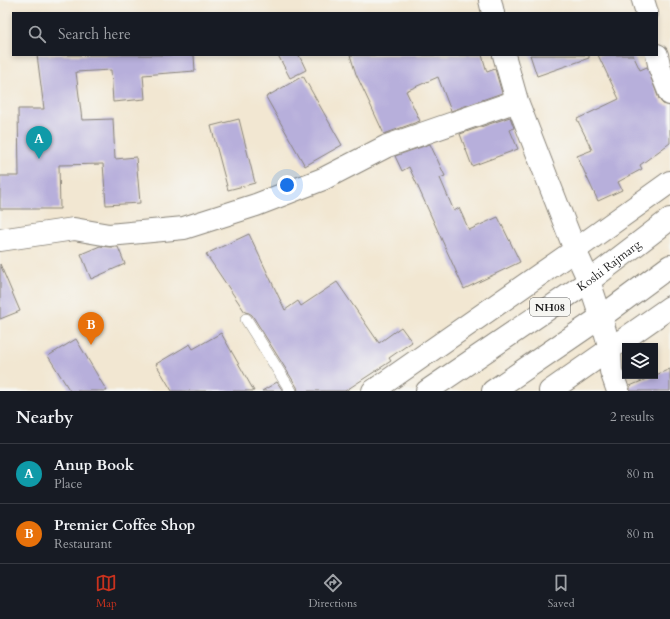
<!DOCTYPE html>
<html lang="en">
<head>
<meta charset="utf-8">
<style>
  body { margin:0; font-family:Cardo,serif; background:#20242c; color:#f1f3f6 }
  .controls { position:absolute; right:12px; bottom:12px; display:grid; overflow:hidden; border-radius:0px; box-shadow:0 2px 6px #0003 }
  .controls button { width:36px; height:36px; display:grid; place-items:center; padding:0; border:0; border-bottom:1px solid #363941; background:#171b24; color:#f1f3f6; font:20px sans-serif }
  .you { position:absolute; left:287px; top:185px; width:14px; height:14px; margin:-10px; border:3px solid #fff; border-radius:50%; background:#1a73e8; box-shadow:0 0 0 6px #1a73e833 }
  .badge { display:grid; place-items:center; width:26px; height:26px; border-radius:50%; background:#c8321e; color:#fff; font-size:13px; font-weight:700 }
  .pin { position:absolute; translate:-50% -33px; filter:drop-shadow(0 1px 2px #0008) }
  .pin::after { content:''; position:absolute; top:21px; width:14px; height:12px; background:inherit; clip-path:polygon(0 0,100% 0,50% 100%) }
  .list { margin:0; padding:0; list-style:none }
  h2 { display:flex; justify-content:space-between; align-items:center; height:52px; margin:0; padding:0 16px; font-size:17px }
  h2 small { font-size:13px; font-weight:400; color:#9ea1a6 }
  .list li { display:grid; grid-template-columns:26px 1fr auto; gap:12px; align-items:center; box-sizing:border-box; height:60px; padding:0 16px; border-top:1px solid #363941 }
  .list b { display:block; font-size:15px; white-space:nowrap }
  .list p { margin:0; font-size:13px; white-space:nowrap; color:#9ea1a6 }
  .list em { font-size:13px; font-style:normal; color:#9ea1a6 }
  .icon { flex:none; width:22px; height:22px; fill:none; stroke:currentColor; stroke-width:2; stroke-linecap:round; stroke-linejoin:round }
  .map { position:relative; flex:none; width:670px; height:391px; overflow:hidden }
  .search { position:absolute; background:#171b24; box-shadow:0 2px 6px #0003; left:12px; right:12px; top:12px; height:44px; display:flex; align-items:center; gap:10px; box-sizing:border-box; padding:0 14px; border-radius:0px; color:#9ea1a6; font-size:15px }
  .sheet { height:172px; background:#171b24 }
  nav { display:flex; justify-content:space-around; align-items:center; box-sizing:border-box; height:56px; border-top:1px solid #363941; background:#171b24; font-size:11px; color:#9ea1a6 }
  nav a { display:grid; justify-items:center; gap:2px }
  nav .on { color:#c8321e }
  .map>svg:first-child { display:block }
  .building { fill:#b7afdb }
  .lines { fill:none; stroke-linecap:round; stroke-linejoin:round }
  .lane-casing { stroke:#878277; stroke-width:12 }
  .street-casing { stroke:#878277; stroke-width:24 }
  .primary-casing { stroke:#878277; stroke-width:24 }
  .lane { stroke:#fff; stroke-width:11 }
  .street { stroke:#fff; stroke-width:22 }
  .primary { stroke:#fff; stroke-width:22 }
  .labels { text-anchor:middle; dominant-baseline:central; stroke-width:3; stroke-linejoin:round; paint-order:stroke }
  .shield { fill:#f6f6f2; stroke:#5d5d5c; stroke-width:1 }
  .shield-label { font-size:11px; font-weight:bold; fill:#1c1c1c }
  .street-label { font-size:12px; fill:#1c1c1c; stroke:#f6f6f2 }
</style>
</head>
<body>
<div class="map">
<svg width="670" height="391" viewBox="0 0 670 391">
  <rect width="100%" height="100%" fill="#f6f6f2"/>
  <filter id="ink" filterUnits="userSpaceOnUse"><feTurbulence type="fractalNoise" baseFrequency=".025" numOctaves="2"/><feDisplacementMap in="SourceGraphic" scale="8" xChannelSelector="R" yChannelSelector="G"/><feConvolveMatrix kernelMatrix="1 2 1 2 8 2 1 2 1" color-interpolation-filters="sRGB"/></filter>
  <filter id="wash" filterUnits="userSpaceOnUse"><feTurbulence type="fractalNoise" baseFrequency=".012" numOctaves="4" result="noise"/><feDisplacementMap in="SourceGraphic" scale="16" xChannelSelector="R" yChannelSelector="G"/><feGaussianBlur stdDeviation="0.9" result="paint"/><feColorMatrix in="noise" values="0 0 0 0 0 0 0 0 0 0 0 0 0 0 0 0 0 1.4 0 .05"/><feComposite in="paint" operator="in"/></filter>
  <g filter="url(#wash)">
    <rect width="100%" height="100%" fill="#f2e7d2"/>
    <g id="blocks">
      <!-- building -->
      <path class="building" d="M37,55H194L195,71L143,75L145,99L113,102L111,70L76,72L82,120L113,119L115,159L136,157L140,203L106,205L103,164L59,165L60,209H0V176H19L18,109H44Z
        M278,55H299L306,70L290,78Z
        M350,55H482L487,72L495,69L502,93L451,111L438,77L406,91L420,121L384,134L356,74Z
        M530,55H589V58L537,76Z
        M598,55H633L640,70L647,67L659,99L663,104L670,106V143L640,165L642,169L618,182L622,190L598,201L577,156L592,150L577,119L619,99Z
        M303,76L342,145L305,166L266,97Z
        M510,117L514,128L510,130L518,149L472,166L460,134Z
        M239,119L255,183L228,190L211,126Z
        M430,144L445,176L440,178L454,211L459,208L469,230L498,217L520,262L464,289L409,167L402,171L395,156Z
        M249,234L285,310L298,301L301,306L337,282L379,343L401,327L412,342L389,358L391,361L345,391H298L297,387L252,315L249,313L245,312L206,254Z
        M100,246L110,247H118L125,264L91,279L81,254Z
        M0,264L20,311L0,319Z
        M221,333L254,391H172L156,364L190,344L193,349Z
        M76,339L102,383L107,391H70L48,356Z
        M670,369V391H630V386Z
        M277,382L283,391H262Z"/>
    </g>
  </g>
  <g filter="url(#ink)">
    <use href="#blocks" fill-opacity="0" stroke="#878277" stroke-width="1"/>
    <g class="lines">
      <!-- lane casing -->
      <g class="lane-casing">
        <path id="lane" d="M246,319L291,391"/>
      </g>
      <!-- street casing -->
      <g class="street-casing">
        <path id="street" d="M490,0L493,13
          M643,0L647,13
          M504,55L517,101L575,250L589,281L601,317L610,349L611,371L618,391
          M657,55L660,69L670,94
          M0,240L74,229L109,235L184,228L256,205L323,179L387,146L517,101
          M373,391L575,250L670,182
          M550,391L670,307"/>
      </g>
      <!-- primary casing -->
      <g class="primary-casing">
        <g id="primary">
          <path id="s1" d="M427,391L589,281L670,219"/>
          <path d="M493,391L601,317L670,266"/>
        </g>
      </g>
      <!-- lane -->
      <use href="#lane" class="lane"/>
      <!-- street -->
      <use href="#street" class="street"/>
      <!-- primary -->
      <use href="#primary" class="primary"/>
    </g>
  </g>
  <g class="labels">
    <!-- shield labels -->
    <rect class="shield" x="530" y="298" width="40" height="18" rx="3"/>
    <g class="shield-label">
      <text x="550" y="307">NH08</text>
    </g>
    <!-- street labels -->
    <g class="street-label">
      <text stroke="none"><textPath href="#s1" startOffset="221">Koshi Rajmarg</textPath></text>
    </g>
  </g>
</svg>
<div class="controls">
<button><svg class="icon" aria-label="layers" viewBox="0 0 24 24"><path d="M12 4l9 5-9 5-9-5zM3 14l9 5 9-5"/></svg></button>
</div>
<div class="you"></div>
<div class="pin badge" style="left:39px;top:159px;background:#0f9aa8">A</div>
<div class="pin badge" style="left:91px;top:345px;background:#e8710a">B</div>
<div class="search"><svg class="icon" aria-label="search" viewBox="0 0 24 24"><circle cx="10" cy="10" r="6"/><path d="M15 15l6 6"/></svg>Search here</div>
</div>
<section class="sheet">
<h2>Nearby<small>2 results</small></h2>
<ul class="list">
<li><span class="badge" style="background:#0f9aa8">A</span><div><b>Anup Book</b><p>Place</p></div><em>80 m</em></li>
<li><span class="badge" style="background:#e8710a">B</span><div><b>Premier Coffee Shop</b><p>Restaurant</p></div><em>80 m</em></li>
</ul>
</section>
<nav>
<a class="on"><svg class="icon" aria-label="map" viewBox="0 0 24 24"><path d="M3 6l6-2 6 2 6-2v14l-6 2-6-2-6 2zM9 4v14M15 6v14"/></svg>Map</a>
<a><svg class="icon" aria-label="directions" viewBox="0 0 24 24"><path d="M12 3l9 9-9 9-9-9zM9 14v-3h6M13 9l2 2-2 2"/></svg>Directions</a>
<a><svg class="icon" aria-label="saved" viewBox="0 0 24 24"><path d="M7 4h10v16l-5-4-5 4z"/></svg>Saved</a>
</nav>
</body>
</html>
